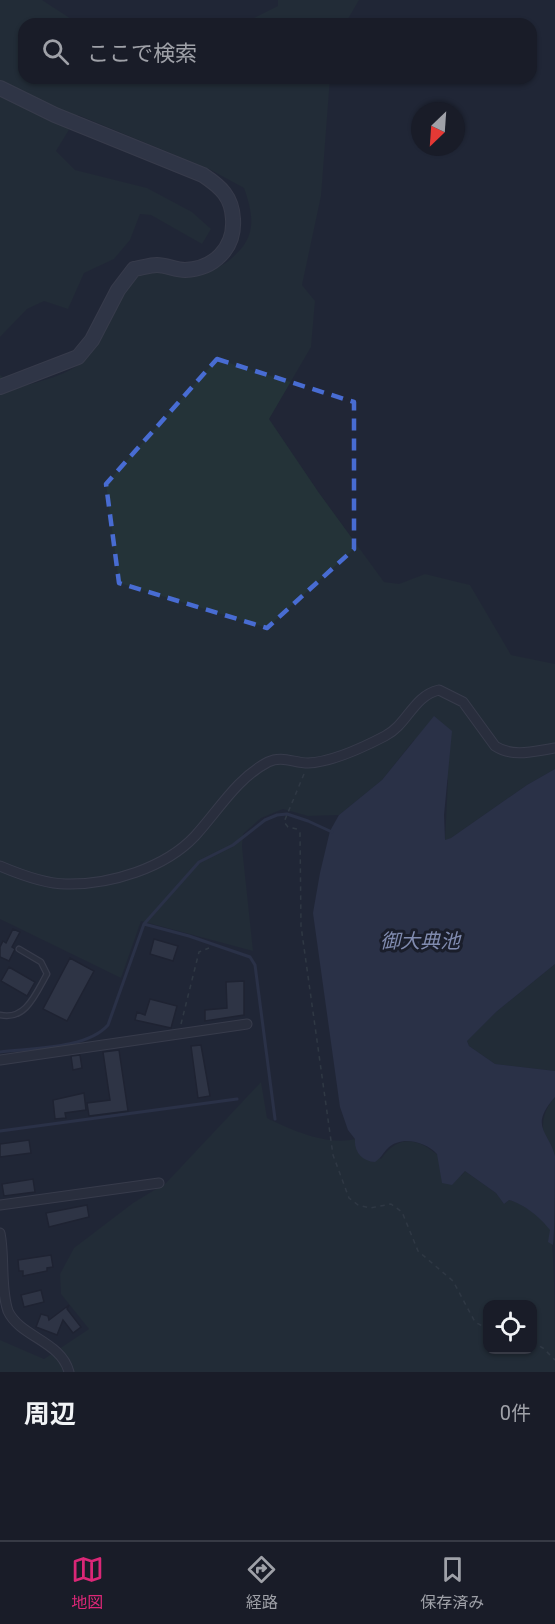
<!DOCTYPE html>
<html lang="ja">
<head>
<meta charset="utf-8">
<style>
  body { margin:0; font-family:Roboto,"Noto Sans JP",sans-serif; background:#222530; color:#f1f3f6 }
  .controls { position:absolute; right:18px; bottom:18px; display:grid; overflow:hidden; border-radius:12px; box-shadow:0 2px 4px #0004 }
  .controls button { width:54px; height:54px; display:grid; place-items:center; padding:0; border:0; border-bottom:2px solid #373a45; background:#191c28; color:#f1f3f6; font:30px sans-serif }
  .compass { position:absolute; left:411px; top:102px; width:54px; height:54px; border-radius:50%; background:#191c28; box-shadow:0 2px 4px #0004; rotate:205deg }
  .list { margin:0; padding:0; list-style:none }
  h2 { display:flex; justify-content:space-between; align-items:center; height:78px; margin:0; padding:0 24px; font-size:26px }
  h2 small { font-size:20px; font-weight:400; color:#9fa1a8 }
  .icon { flex:none; width:33px; height:33px; fill:none; stroke:currentColor; stroke-width:2; stroke-linecap:round; stroke-linejoin:round }
  .map { position:relative; flex:none; width:555px; height:1372px; overflow:hidden }
  .search { position:absolute; background:#191c28; box-shadow:0 2px 4px #0004; left:18px; right:18px; top:18px; height:66px; display:flex; align-items:center; gap:15px; box-sizing:border-box; padding:0 21px; border-radius:18px; color:#9fa1a8; font-size:22px }
  .sheet { height:168px; background:#191c28 }
  nav { display:flex; justify-content:space-around; align-items:center; box-sizing:border-box; height:84px; border-top:2px solid #373a45; background:#191c28; font-size:16px; color:#9fa1a8 }
  nav a { display:grid; justify-items:center; gap:3px }
  nav .on { color:#db2777 }
  .map>svg:first-child { display:block }
  .green { fill:#243338; fill-rule:evenodd }
  .water { fill:#353e5c }
  .lines { fill:none; stroke-linecap:round; stroke-linejoin:round }
  .stream { stroke:#353e5c; stroke-width:3 }
  .building { fill:#3f4557; stroke:#1c1f2d; stroke-width:1.5 }
  .lane-casing { stroke:#525564; stroke-width:7 }
  .street-casing { stroke:#525564; stroke-width:11 }
  .secondary-casing { stroke:#525564; stroke-width:16 }
  .path { stroke:#404e54; stroke-width:1.5; stroke-dasharray:4.5 4.5; stroke-linecap:butt }
  .lane { stroke:#343846; stroke-width:4.5 }
  .street { stroke:#343846; stroke-width:9 }
  .secondary { stroke:#424759; stroke-width:14 }
  .marked { fill:none; stroke:#486cd2; stroke-width:4.5; stroke-dasharray:12 8; stroke-linejoin:round }
  .labels { text-anchor:middle; dominant-baseline:central; stroke-width:6; stroke-linejoin:round; paint-order:stroke }
  .water-label { font-size:20px; font-style:italic; fill:#808baf; stroke:#1a1e2b }
</style>
</head>
<body>
<div class="map">
<svg width="555" height="1372" viewBox="0 0 555 1372">
  <rect width="100%" height="100%" fill="#212636"/>
  <!-- green -->
  <path class="green" d="M0,0H42L79,24H24V78H330L321,196L302,285L315,301L311,347L269,419L319,493L384,582L399,584L425,574L470,585L511,655L555,664V769L527,785L451,838L445,840L448,780L414,740L382,780L339,815L308,816L283,809L261,818L243,834L242,847L253,951L141,921L121,978L0,919V375L16,388C38,382 70,375 87,358C106,339 114,291 137,276C167,255 201,293 239,251C257,232 252,211 244,188L209,169L78,115L56,151L75,170L147,188L192,212L211,229L202,244L151,215L140,214L130,240L114,259L84,273L68,309L44,301L27,309L0,337Z
    M278,0H359L345,24H242L278,6Z
    M555,964V1071L495,1064L469,1046L467,1041L496,1012Z
    M261,1082L267,1118C291,1130 328,1146 355,1139L381,1159C408,1120 437,1154 461,1176L465,1171L496,1193L504,1204L509,1200C521,1203 544,1217 550,1229C555,1251 555,1340 555,1372H0V1340L44,1359L89,1329L61,1294L60,1274L74,1248L133,1203L166,1183ZM488,1304H532V1350H488Z
    M555,1097V1155C539,1136 539,1115 555,1097Z"/>
  <!-- water -->
  <path class="water" d="M434,716L452,731L444,815L445,840L451,838L527,785L555,769V964L496,1012L467,1041L469,1046L495,1064L555,1071V1097C529,1127 548,1130 555,1156C555,1165 555,1240 553,1245L548,1242L550,1230C541,1218 524,1204 509,1200L504,1204L496,1193L465,1171L452,1185L442,1183L437,1154C426,1142 402,1135 388,1148C383,1153 381,1158 375,1162C362,1161 354,1152 355,1139L348,1130L340,1107L313,913L320,873L330,831L339,815L382,780Z"/>
  <g class="lines">
    <!-- stream -->
    <path class="stream" d="M144,924L189,936L250,957L255,965L275,1119
      M0,1052C32,1048 87,1049 108,1025L144,924L199,862L233,845L265,820L277,815L287,814L308,821L332,832
      M0,1131L237,1099"/>
  </g>
  <!-- building -->
  <path class="building" d="M13,929L20,932L12,947L15,949L9,961L0,957V947L3,941L6,943Z
    M154,939L178,946L173,961L150,954Z
    M70,958L94,971L67,1021L43,1009Z
    M9,967L35,982L27,996L1,981Z
    M244,981V1015L205,1021V1010L227,1008L226,982Z
    M150,999L177,1006L171,1028L135,1020L137,1012L145,1015Z
    M201,1045L210,1096L198,1098L191,1046Z
    M119,1050L128,1111L89,1116L87,1103L110,1100L103,1052Z
    M80,1055L82,1068L73,1070L71,1056Z
    M84,1093L86,1110L65,1113L66,1118L55,1119L53,1100Z
    M29,1140L31,1153L0,1157V1144Z
    M33,1179L35,1192L4,1196L2,1184Z
    M87,1205L89,1217L49,1227L46,1213Z
    M51,1255L53,1267L47,1268V1271L23,1276V1271H19L18,1260Z
    M41,1290L44,1302L24,1307L21,1295Z
    M69,1305L67,1309L81,1327L73,1333L63,1320L57,1335L36,1327L41,1314L48,1316L49,1320Z"/>
  <g class="lines">
    <!-- lane casing -->
    <g class="lane-casing">
      <path id="lane" d="M0,1015C26,1021 36,993 47,974L41,962L19,949"/>
    </g>
    <!-- street casing -->
    <g class="street-casing">
      <path id="street" d="M0,866C19,874 45,884 66,884C110,885 165,868 195,836C218,811 237,778 268,762C282,755 294,763 308,763C332,762 364,747 385,736C408,724 413,696 439,690L463,702L495,746C513,758 535,751 555,748
        M0,1060L247,1024
        M0,1205L159,1183
        M0,1233C5,1257 0,1287 8,1311C20,1337 61,1341 69,1372"/>
    </g>
    <!-- secondary casing -->
    <g class="secondary-casing">
      <path id="secondary" d="M0,88L55,115L203,175C221,187 232,197 233,219C235,248 214,269 185,270C176,270 166,265 157,265C150,265 141,268 134,269L118,290L92,340L78,357L0,387"/>
    </g>
    <!-- path -->
    <path class="path" d="M304,774L284,822L288,827L297,829L300,833L301,926L333,1155L349,1198L358,1205L370,1208L391,1204L402,1212L418,1251L453,1281L475,1322L488,1329
      M181,1024L199,952L209,948
      M532,1342L543,1348L555,1360"/>
    <!-- lane -->
    <use href="#lane" class="lane"/>
    <!-- street -->
    <use href="#street" class="street"/>
    <!-- secondary -->
    <use href="#secondary" class="secondary"/>
  </g>
  <!-- marked area -->
  <path d="M0 0H555V1372H0ZM217,359L354,402V549L267,628L119,583L106,484Z" fill="#212636" fill-opacity=".55" fill-rule="evenodd"/>
  <path class="marked" d="M217,359L354,402V549L267,628L119,583L106,484Z"/>
  <g class="labels">
    <!-- water labels -->
    <g class="water-label">
      <text x="420" y="941">御大典池</text>
    </g>
  </g>
</svg>
<div class="controls">
<button><svg class="icon" aria-label="locate" viewBox="0 0 24 24"><circle cx="12" cy="12" r="6"/><path d="M12 2v4M12 18v4M2 12h4M18 12h4"/></svg></button>
</div>
<svg class="compass" viewBox="-18 -18 36 36"><path d="M0-13l5 13h-10z" fill="#e53935"/><path d="M0 13l5-13h-10z" fill="#9fa1a8"/></svg>
<div class="search"><svg class="icon" aria-label="search" viewBox="0 0 24 24"><circle cx="10" cy="10" r="6"/><path d="M15 15l6 6"/></svg>ここで検索</div>
</div>
<section class="sheet">
<h2>周辺<small>0件</small></h2>
<ul class="list">
</ul>
</section>
<nav>
<a class="on"><svg class="icon" aria-label="map" viewBox="0 0 24 24"><path d="M3 6l6-2 6 2 6-2v14l-6 2-6-2-6 2zM9 4v14M15 6v14"/></svg>地図</a>
<a><svg class="icon" aria-label="directions" viewBox="0 0 24 24"><path d="M12 3l9 9-9 9-9-9zM9 14v-3h6M13 9l2 2-2 2"/></svg>経路</a>
<a><svg class="icon" aria-label="saved" viewBox="0 0 24 24"><path d="M7 4h10v16l-5-4-5 4z"/></svg>保存済み</a>
</nav>
</body>
</html>
